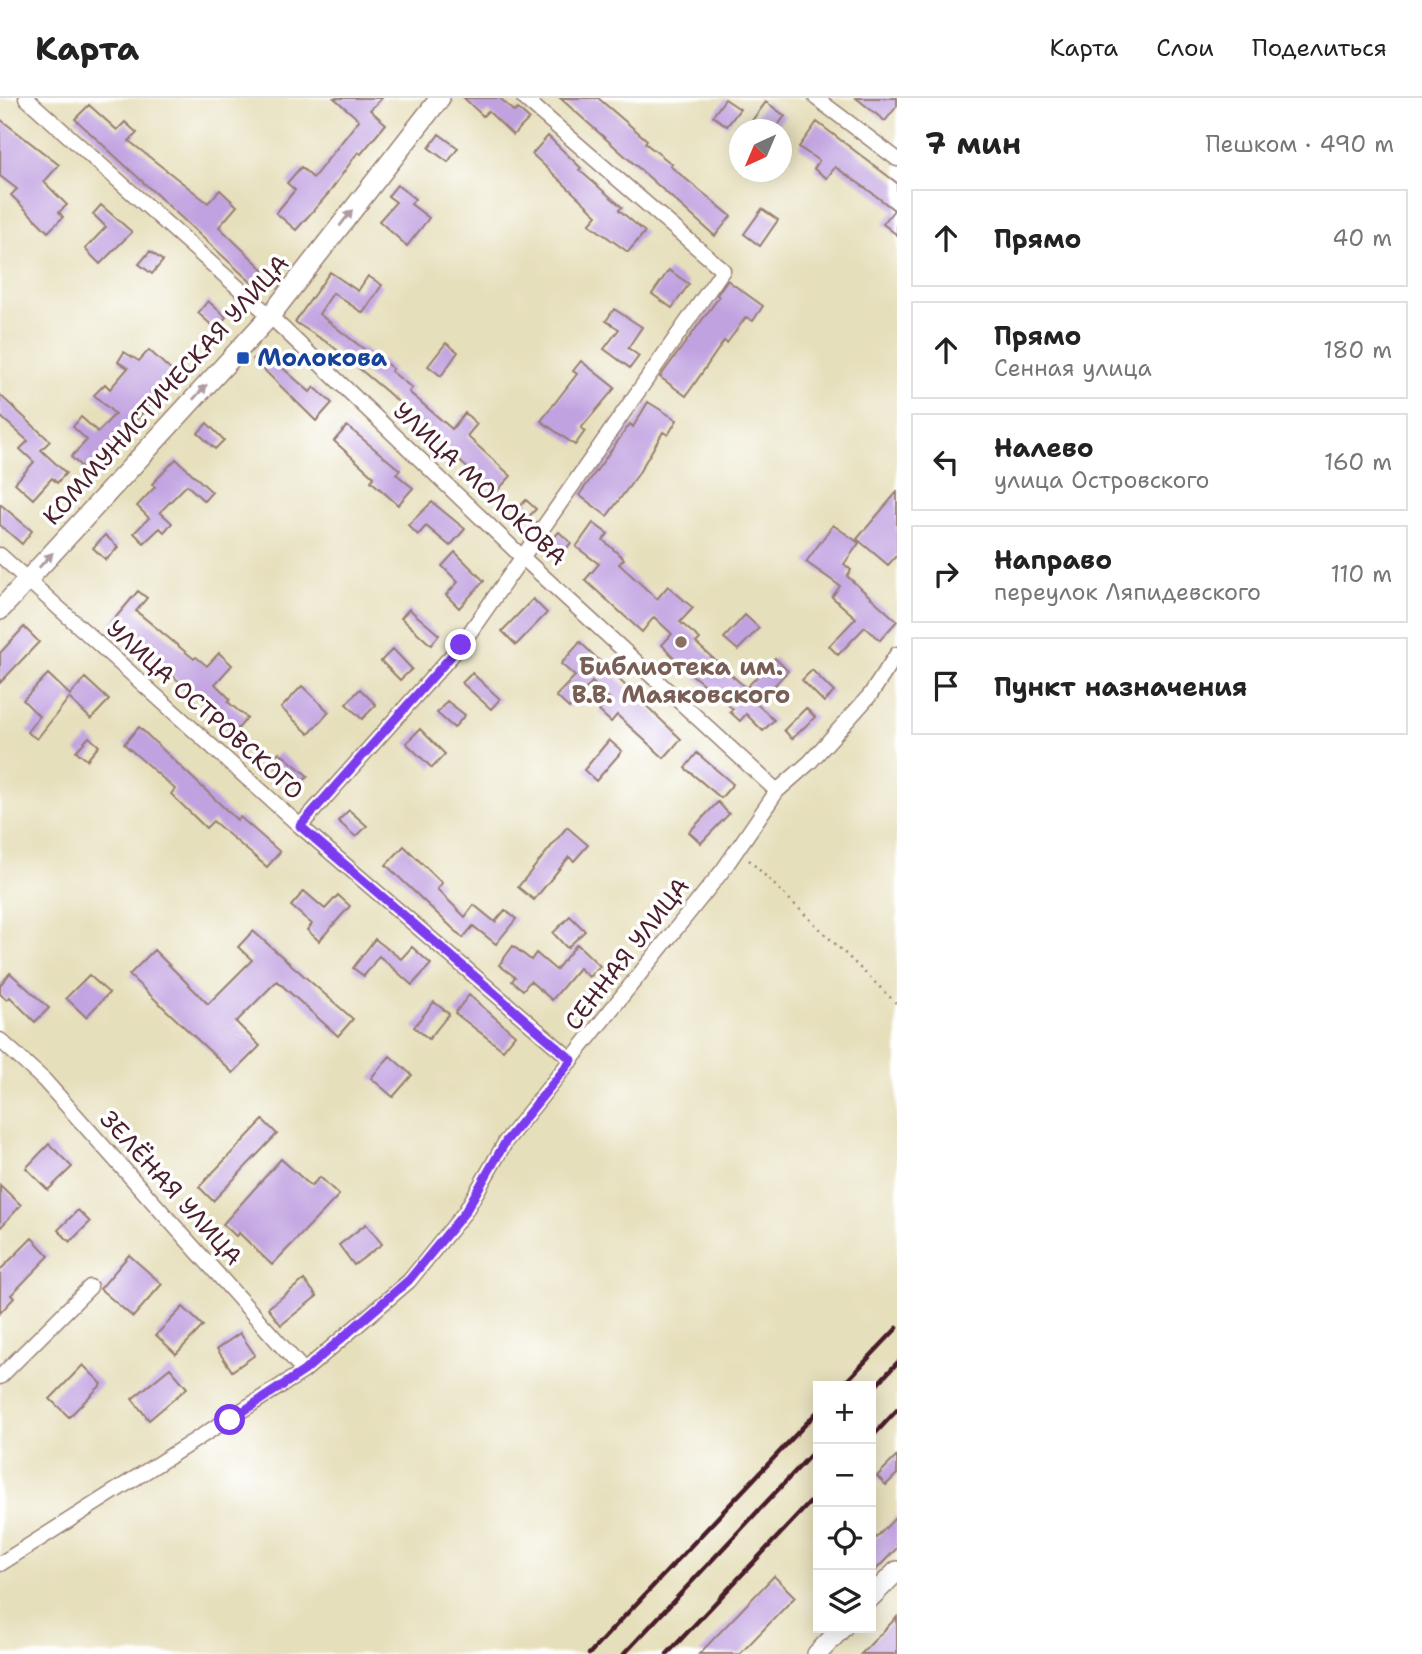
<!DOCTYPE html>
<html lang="ru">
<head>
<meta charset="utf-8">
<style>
  body { margin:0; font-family:"Shantell Sans",sans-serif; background:#f2f2f2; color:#222 }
  .controls { position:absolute; right:21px; bottom:21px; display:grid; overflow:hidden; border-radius:0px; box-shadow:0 4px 18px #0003 }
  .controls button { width:63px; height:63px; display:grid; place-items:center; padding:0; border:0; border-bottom:2px solid #e0e0e0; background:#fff; color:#222; font:35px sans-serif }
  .compass { position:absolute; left:729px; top:21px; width:63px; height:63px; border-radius:50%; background:#fff; box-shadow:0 4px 18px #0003; rotate:224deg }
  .stop { position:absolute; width:21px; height:21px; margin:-16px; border:5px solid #7c3aed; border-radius:50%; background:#fff }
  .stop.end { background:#7c3aed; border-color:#fff; box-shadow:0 2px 7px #0008 }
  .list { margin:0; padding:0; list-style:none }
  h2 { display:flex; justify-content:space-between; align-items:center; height:91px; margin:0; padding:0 28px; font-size:30px }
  h2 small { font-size:23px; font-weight:400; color:#767676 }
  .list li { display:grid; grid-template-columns:46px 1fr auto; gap:21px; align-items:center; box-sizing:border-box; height:98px; margin:0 14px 14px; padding:0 14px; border:2px solid #e0e0e0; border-radius:0px }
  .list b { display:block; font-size:26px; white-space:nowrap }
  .list p { margin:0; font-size:23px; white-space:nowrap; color:#767676 }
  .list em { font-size:23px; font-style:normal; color:#767676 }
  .icon { flex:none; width:38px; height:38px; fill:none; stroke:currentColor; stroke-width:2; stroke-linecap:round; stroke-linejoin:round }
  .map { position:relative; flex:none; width:897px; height:1556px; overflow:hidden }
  header { display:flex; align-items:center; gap:42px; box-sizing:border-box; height:98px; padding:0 35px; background:#fff; border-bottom:2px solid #e0e0e0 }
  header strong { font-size:33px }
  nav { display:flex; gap:38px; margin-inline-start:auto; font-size:24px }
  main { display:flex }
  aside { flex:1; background:#fff }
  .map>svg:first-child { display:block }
  .building { fill:#c1a2e1 }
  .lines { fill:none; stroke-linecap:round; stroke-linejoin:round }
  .street-casing { stroke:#987f73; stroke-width:17 }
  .secondary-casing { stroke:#987f73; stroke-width:22 }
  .path { stroke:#987f73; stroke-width:2.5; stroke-dasharray:2 5; stroke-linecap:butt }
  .street { stroke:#fff; stroke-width:14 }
  .secondary { stroke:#fff; stroke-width:19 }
  .rail { stroke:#4a1f2b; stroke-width:4.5 }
  .oneway { fill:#ae9aa0 }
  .route { stroke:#7c3aed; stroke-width:9 }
  .transit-dot { fill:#1a4fb4; stroke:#fff; stroke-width:2.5 }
  .education-dot { fill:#8d6e63; stroke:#fff; stroke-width:2.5 }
  .labels { text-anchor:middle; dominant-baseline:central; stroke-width:7; stroke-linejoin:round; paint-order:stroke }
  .transit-label { font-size:24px; font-weight:bold; fill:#164399; stroke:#fff; text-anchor:start }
  .street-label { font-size:24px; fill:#4a1f2b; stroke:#fff }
  .education-label { font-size:24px; font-weight:bold; fill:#785e54; stroke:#fff }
</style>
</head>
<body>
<header>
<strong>Карта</strong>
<nav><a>Карта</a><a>Слои</a><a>Поделиться</a></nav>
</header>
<main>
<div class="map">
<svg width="897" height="1556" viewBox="0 0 897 1556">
  <rect width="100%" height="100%" fill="#fff"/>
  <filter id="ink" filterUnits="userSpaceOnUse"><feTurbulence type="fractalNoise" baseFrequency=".0143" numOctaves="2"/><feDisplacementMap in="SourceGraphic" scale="14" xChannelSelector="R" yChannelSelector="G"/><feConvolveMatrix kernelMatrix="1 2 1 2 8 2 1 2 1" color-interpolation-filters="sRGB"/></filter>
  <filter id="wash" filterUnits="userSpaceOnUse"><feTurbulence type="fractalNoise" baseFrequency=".00686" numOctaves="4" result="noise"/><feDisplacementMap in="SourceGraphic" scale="28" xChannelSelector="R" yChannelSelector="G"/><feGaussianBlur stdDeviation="1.57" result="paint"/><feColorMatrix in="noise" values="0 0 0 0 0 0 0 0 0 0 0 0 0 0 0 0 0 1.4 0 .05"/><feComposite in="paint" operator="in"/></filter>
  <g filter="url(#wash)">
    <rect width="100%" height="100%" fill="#e6dfbb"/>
    <g id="blocks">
      <!-- building -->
      <path class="building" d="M334,0H382L370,12L386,26L361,56L358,54L329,95L296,132L276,115L295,92L287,85L301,69L313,80L359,22Z
        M464,0H500L514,14L518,11L529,21L513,37L488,13L483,18Z
        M560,0H598L647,42L645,45L672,66L670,68L731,118L715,138Z
        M856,0H897V8L885,23Z
        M725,1L740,11L727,28L713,18Z
        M766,4L785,18L774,32H745Z
        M89,7L117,32L125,24L137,35L129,43L208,105L220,92L237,108L219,129L265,173L253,186L75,21Z
        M0,21L59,67L44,84L67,107L59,114L63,119L48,134L11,97L17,91L0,78Z
        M817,24L897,85V137L883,126L894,112L867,91L835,69L827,80L814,71L819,63L799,49Z
        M439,36L458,50L448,64L429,50Z
        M548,38L581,70L579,72L622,109L619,112L645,134L628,154L589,126L597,117L532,56Z
        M397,87L415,101L411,106L429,120L407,148L379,123L396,104L388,98Z
        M101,107L132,134L100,166L85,151L106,129L93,116Z
        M762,111L778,122L760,148L744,136Z
        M150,153L163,163L152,176L139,166Z
        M669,172L689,186L672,210L652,196Z
        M330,174L358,193L368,178L382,187L363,215L333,195L319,216L379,263L381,261L393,271L391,273L412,290L409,294L452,331L465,315L477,326L467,338L511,378L495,395L411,319L413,317L386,293L331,247L295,224Z
        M727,182L763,208L753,223L746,219L727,245L724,243L686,298L660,279L719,199L717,197Z
        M208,203L226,219L216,231L198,215Z
        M614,211L642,229L628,250L639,258L630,270L604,251L619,231L606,223Z
        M446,245L458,254L441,278L428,268Z
        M261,251L310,294L314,289L332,305L316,323L253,261Z
        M149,252L176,277L89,376L71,359L87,342L73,329L81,319L98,334L115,316L94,297L105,286L110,291L128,270L118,264L124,254L139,263Z
        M581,263L615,290L581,330L585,333L575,347L541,323L577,276L573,273Z
        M0,297L50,343L41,352L66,375L57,385L52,380L33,401L15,385L34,364L20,351L28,343L0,318Z
        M648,304L677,322L668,337L663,334L637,378L607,418L579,397L630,326L633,329Z
        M207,325L224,342L215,351L198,335Z
        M347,328L400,372L396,376L413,390L398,407L371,383L374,379L334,343Z
        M176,361L212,394L204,403L187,387L160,414L172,425L164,434L160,430L144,445L134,435L149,420L137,408L155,389L152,386Z
        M897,394V457L888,467L857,441Z
        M526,402L536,411L523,425L513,416Z
        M432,404L465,431L450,448L426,428L418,437L408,427Z
        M0,406L32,433L22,446L0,427Z
        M593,425L608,436L603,442L624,461L619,466L657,501L668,488L693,510L680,524L700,541L696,545L746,590L775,560L788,573L757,606L774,622L763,633L746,616L740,623L730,614L733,611L684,570L662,547L672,536L654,519L642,534L585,482L599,466L576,449Z
        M833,427L859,445L844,466L851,472L847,478L897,523L880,542L865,529L838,557L829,548L856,520L832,499L840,488L806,464Z
        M559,434L571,445L559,459L546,448Z
        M105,437L118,449L106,462L93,450Z
        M455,454L484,483L459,510L446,497L458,484L442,468Z
        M138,493L147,500L136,513L194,561L196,559L207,568L219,555L232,567L215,586L230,601L228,604L247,620L236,633L198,596L196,598L111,525Z
        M533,501L547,515L516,547L502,533Z
        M409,511L439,537L431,547L401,520Z
        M745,517L759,530L738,552L724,540Z
        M24,529L39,544L0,585V555Z
        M580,544L681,641L664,660L617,617L611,624L599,613L610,601L592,584L569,610L556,598L575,578L561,566Z
        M393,551L412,571L400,582L381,563Z
        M812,572L834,594L824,604L802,582Z
        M472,575L500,601L491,611L462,585Z
        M48,576L70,597L85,580L109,602L91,621L69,600L37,641L27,634L39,618L23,602Z
        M302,588L329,614L309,636L281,610Z
        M360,591L376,607L362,621L346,606Z
        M447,603L465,617L454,630L437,615Z
        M806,610L815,619L792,641L784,632Z
        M139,629L237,722L240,719L280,754L267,769L213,723L206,730L171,696L175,691L124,646Z
        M420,631L445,656L432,670L406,645Z
        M89,639L99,648L87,662L76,653Z
        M609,642L622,653L596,683L584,672Z
        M279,654L308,678L298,689L270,664Z
        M697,655L733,686L721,700L685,670Z
        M718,704L729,716L701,745L689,734Z
        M349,712L367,728L356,739L338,723Z
        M567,729L588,747L574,763L569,759L534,802L518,789Z
        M404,748L442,785L437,791L465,819L474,807L495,824L505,812L516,821L496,846L473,828L463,840L386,767Z
        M304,793L325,811L338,797L350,808L319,843L307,832L312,826L291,808Z
        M570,818L585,833L567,850L553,835Z
        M253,833L353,921L338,938L277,883L236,924L260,948L233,975L129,877L154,852L208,906L252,862L238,849Z
        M375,841L401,861L412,849L431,866L412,887L379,858L364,878L353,870Z
        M577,846L600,868L589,879L579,870L552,902L530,883L523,892L512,883L515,879L499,867L513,848L531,862L536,855L556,872Z
        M10,875L49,910L35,924L10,899L7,902L0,896V887Z
        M89,877L109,895L86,919L66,900Z
        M469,897L515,937L503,952L455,915Z
        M434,904L449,916L429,941L414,929Z
        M390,958L412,977L393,999L371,980Z
        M263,1022L277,1036L213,1103L199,1089Z
        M49,1046L72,1069L48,1092L26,1070Z
        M281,1061L311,1088L320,1079L339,1097L272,1167L239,1135L236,1138L223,1126Z
        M0,1087L21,1107L0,1130Z
        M78,1112L90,1124L70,1144L58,1132Z
        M366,1126L382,1146L354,1167L339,1147Z
        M32,1140L49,1158L11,1197L14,1200L0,1215V1172Z
        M129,1157L162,1186L133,1219L100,1191Z
        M304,1182L317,1198L281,1227L268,1210Z
        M183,1209L203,1228L176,1256L156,1237Z
        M240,1235L255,1257L232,1273L217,1251Z
        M83,1267L102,1286L69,1319L50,1301Z
        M170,1270L187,1290L149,1322L132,1301Z
        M897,1358V1376L886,1387L877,1378Z
        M897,1418V1450L871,1477V1445Z
        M774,1478L795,1499L740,1556H699Z
        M897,1519V1556H861Z"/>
    </g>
  </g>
  <g filter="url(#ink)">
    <use href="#blocks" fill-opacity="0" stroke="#987f73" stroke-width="2"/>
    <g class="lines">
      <!-- street casing -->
      <g class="street-casing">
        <path id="street" d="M26,0L270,218L521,458L777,693
          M816,0L897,61
          M0,457L300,728L572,962
          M300,728L461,547L723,172L524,0
          M0,942L44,982L304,1273
          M0,1279L90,1189
          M0,1466L304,1273L409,1183L465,1114L506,1043L723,772L777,693L810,664L870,597L897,556"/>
      </g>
      <!-- secondary casing -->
      <g class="secondary-casing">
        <path id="secondary" d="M0,512L270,218L440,0
          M871,1499L897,1473
          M817,1556L842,1530"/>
      </g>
      <!-- path -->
      <path class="path" d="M749,762L897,906"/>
      <!-- street -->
      <use href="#street" class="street"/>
      <!-- secondary -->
      <use href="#secondary" class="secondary"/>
      <!-- rail -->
      <path class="rail" d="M842,1288L897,1230
        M871,1293L897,1265
        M871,1340L897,1312
        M589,1556L818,1313
        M624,1556L818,1349
        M667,1556L818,1396"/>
    </g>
    <!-- one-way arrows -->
    <defs><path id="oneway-solid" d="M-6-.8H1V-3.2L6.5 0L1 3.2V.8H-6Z" transform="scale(1.75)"/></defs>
    <g class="oneway">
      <use href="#oneway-solid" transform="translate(346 120) rotate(-52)"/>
      <use href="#oneway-solid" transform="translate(200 294) rotate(-47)"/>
      <use href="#oneway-solid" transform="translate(46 462) rotate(-47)"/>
    </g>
  </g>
  <g class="lines" filter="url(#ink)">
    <!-- route -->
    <path class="route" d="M230,1322L304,1273L409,1182L465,1114L506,1043L572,962L300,728L461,547"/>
  </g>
  <!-- markers -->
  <rect class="transit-dot" x="236" y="253" width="14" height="14" rx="3.5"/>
  <circle class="education-dot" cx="681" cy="544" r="7"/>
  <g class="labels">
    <!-- transit labels -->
    <g class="transit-label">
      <text x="257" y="260">Молокова</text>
    </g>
    <!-- street labels -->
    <g class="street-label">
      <text transform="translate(166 292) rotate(-48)">КОММУНИСТИЧЕСКАЯ УЛИЦА</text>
      <text transform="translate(480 386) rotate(43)">УЛИЦА МОЛОКОВА</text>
      <text transform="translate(205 612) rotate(42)">УЛИЦА ОСТРОВСКОГО</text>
      <text transform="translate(627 856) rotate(-52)">СЕННАЯ УЛИЦА</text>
      <text transform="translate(171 1090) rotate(48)">ЗЕЛЁНАЯ УЛИЦА</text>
    </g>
    <!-- education labels -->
    <g class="education-label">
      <text x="681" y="569">Библиотека им.<tspan x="681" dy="28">В.В. Маяковского</tspan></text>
    </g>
  </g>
</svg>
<div class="controls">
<button>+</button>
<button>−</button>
<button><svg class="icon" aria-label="locate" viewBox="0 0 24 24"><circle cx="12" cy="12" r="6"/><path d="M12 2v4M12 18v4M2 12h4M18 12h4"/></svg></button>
<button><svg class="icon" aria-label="layers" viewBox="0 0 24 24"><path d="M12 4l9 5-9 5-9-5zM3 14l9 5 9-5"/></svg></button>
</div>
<svg class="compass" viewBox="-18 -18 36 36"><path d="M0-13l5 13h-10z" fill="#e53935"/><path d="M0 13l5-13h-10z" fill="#767676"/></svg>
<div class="stop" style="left:230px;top:1322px"></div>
<div class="stop end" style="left:461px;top:547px"></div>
</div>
<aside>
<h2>7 мин<small>Пешком · 490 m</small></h2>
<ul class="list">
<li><svg class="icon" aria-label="ahead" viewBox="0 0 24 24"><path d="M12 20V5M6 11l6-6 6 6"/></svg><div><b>Прямо</b></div><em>40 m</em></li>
<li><svg class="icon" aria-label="ahead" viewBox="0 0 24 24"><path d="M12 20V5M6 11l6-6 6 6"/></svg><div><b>Прямо</b><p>Сенная улица</p></div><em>180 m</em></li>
<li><svg class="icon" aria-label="left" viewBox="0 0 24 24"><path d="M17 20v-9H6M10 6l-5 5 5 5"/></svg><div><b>Налево</b><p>улица Островского</p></div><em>160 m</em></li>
<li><svg class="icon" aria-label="right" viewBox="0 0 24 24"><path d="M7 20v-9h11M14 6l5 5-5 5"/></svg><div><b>Направо</b><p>переулок Ляпидевского</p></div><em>110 m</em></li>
<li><svg class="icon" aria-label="arrive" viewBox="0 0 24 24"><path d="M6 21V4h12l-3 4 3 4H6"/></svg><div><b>Пункт назначения</b></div></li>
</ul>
</aside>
</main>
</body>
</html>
